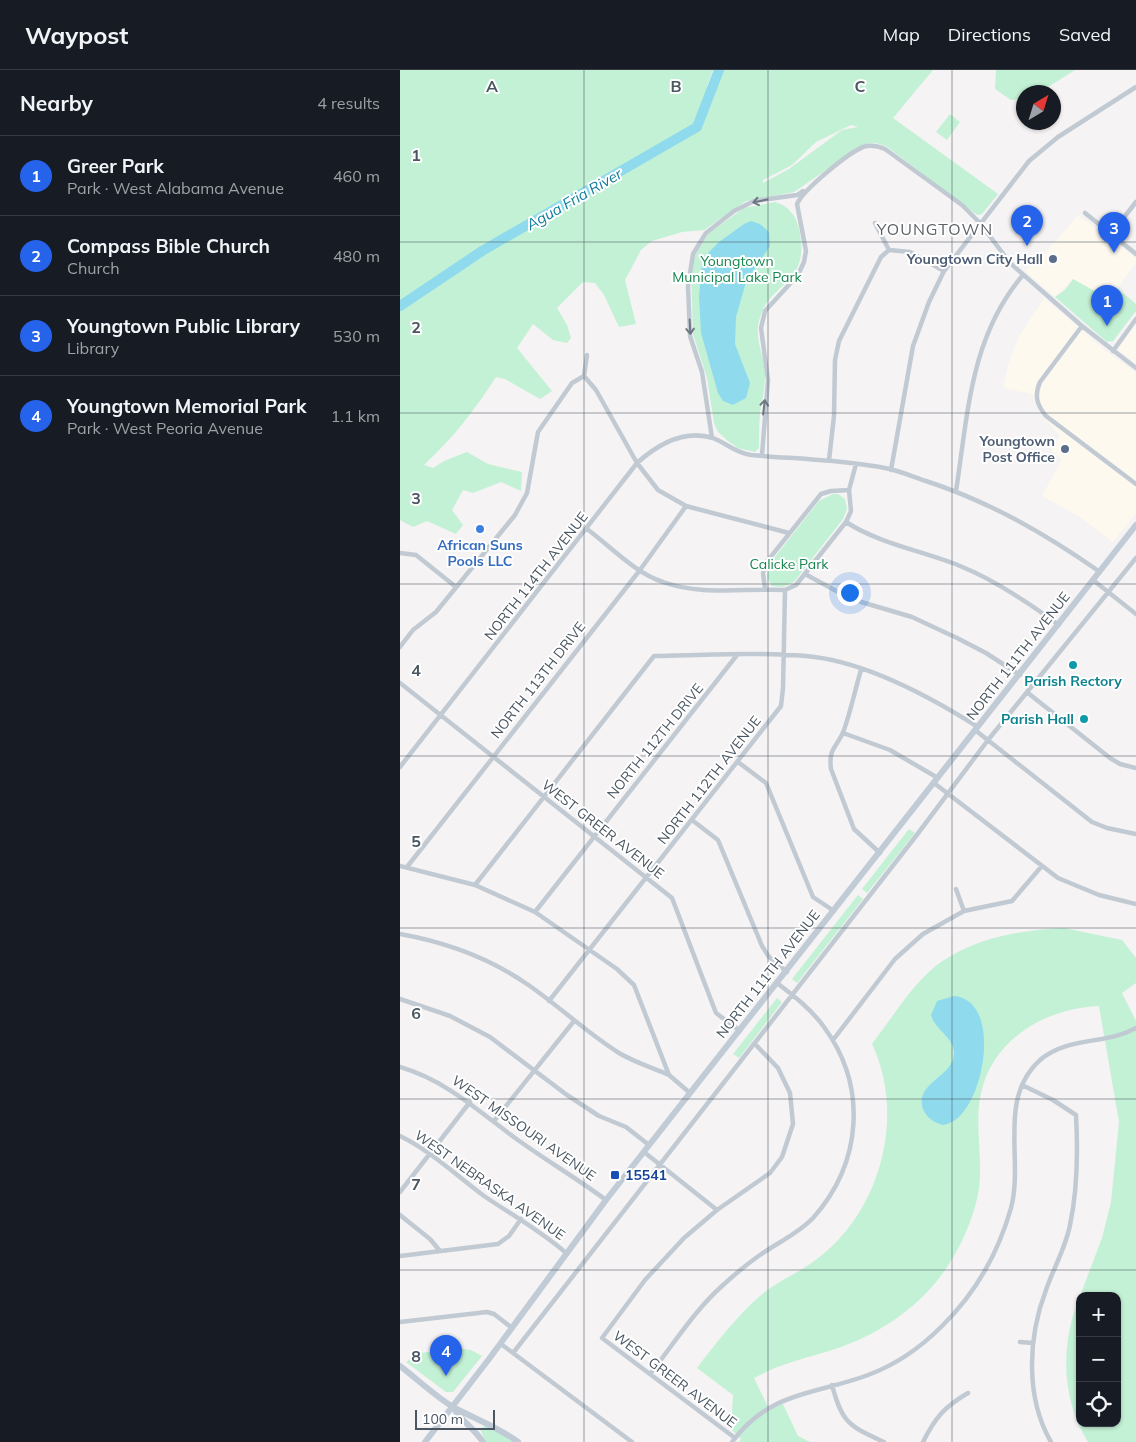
<!DOCTYPE html>
<html lang="en">
<head>
<meta charset="utf-8">
<style>
  body { margin:0; font-family:Mulish,sans-serif; background:#20242c; color:#f1f3f6 }
  .controls { position:absolute; right:15px; bottom:15px; display:grid; overflow:hidden; border-radius:10px; box-shadow:0 1px 4px #0004 }
  .controls button { width:45px; height:45px; display:grid; place-items:center; padding:0; border:0; border-bottom:1px solid #363941; background:#171b24; color:#f1f3f6; font:25px sans-serif }
  .compass { position:absolute; left:616px; top:15px; width:45px; height:45px; border-radius:50%; background:#171b24; box-shadow:0 1px 4px #0004; rotate:38deg }
  .scale { position:absolute; left:15px; bottom:12px; width:80px; box-sizing:border-box; padding-left:5px; border:2px solid #4a5661; border-top:0; font-size:14px; line-height:18px; white-space:nowrap; color:#4a5661; -webkit-text-stroke:4px #fff; paint-order:stroke }
  .you { position:absolute; left:449px; top:522px; width:18px; height:18px; margin:-12px; border:4px solid #fff; border-radius:50%; background:#1a73e8; box-shadow:0 0 0 8px #1a73e833 }
  .badge { display:grid; place-items:center; width:32px; height:32px; border-radius:50%; background:#2563eb; color:#fff; font-size:16px; font-weight:700 }
  .pin { position:absolute; translate:-50% -41px; filter:drop-shadow(0 1px 2px #0008) }
  .pin::after { content:''; position:absolute; top:26px; width:18px; height:15px; background:inherit; clip-path:polygon(0 0,100% 0,50% 100%) }
  .list { margin:0; padding:0; list-style:none }
  h2 { display:flex; justify-content:space-between; align-items:center; height:65px; margin:0; padding:0 20px; font-size:21px }
  h2 small { font-size:16px; font-weight:400; color:#9ea1a6 }
  .list li { display:grid; grid-template-columns:32px 1fr auto; gap:15px; align-items:center; box-sizing:border-box; height:80px; padding:0 20px; border-top:1px solid #363941 }
  .list b { display:block; font-size:19px; white-space:nowrap }
  .list p { margin:0; font-size:16px; white-space:nowrap; color:#9ea1a6 }
  .list em { font-size:16px; font-style:normal; color:#9ea1a6 }
  .icon { flex:none; width:28px; height:28px; fill:none; stroke:currentColor; stroke-width:2; stroke-linecap:round; stroke-linejoin:round }
  .map { position:relative; flex:none; width:736px; height:1372px; overflow:hidden }
  header { display:flex; align-items:center; gap:30px; box-sizing:border-box; height:70px; padding:0 25px; background:#171b24; border-bottom:1px solid #363941 }
  header strong { font-size:24px }
  nav { display:flex; gap:28px; margin-inline-start:auto; font-size:18px }
  main { display:flex }
  aside { flex:1; background:#171b24 }
  .map>svg:first-child { display:block }
  .commercial { fill:#fdf9ef }
  .green { fill:#c3f1d5; fill-rule:evenodd }
  .water { fill:#90daee }
  .lines { fill:none; stroke-linecap:round; stroke-linejoin:round }
  .river { stroke:#90daee; stroke-width:10 }
  .street { stroke:#c1cad2; stroke-width:4.5 }
  .secondary { stroke:#c1cbd6; stroke-width:6 }
  .oneway { stroke:#6e7983 }
  .grid { fill:none; stroke:#4a5661; stroke-width:1; stroke-opacity:0.55 }
  .service-dot { fill:#5c6f8a; stroke:#fff; stroke-width:2 }
  .shop-dot { fill:#3f7fe0; stroke:#fff; stroke-width:2 }
  .culture-dot { fill:#0f9aa8; stroke:#fff; stroke-width:2 }
  .transit-dot { fill:#1a4fb4; stroke:#fff; stroke-width:2 }
  .labels { text-anchor:middle; dominant-baseline:central; stroke-width:4; stroke-linejoin:round; paint-order:stroke }
  .service-label { font-size:14px; font-weight:bold; fill:#4e5e75; stroke:#fff; text-anchor:end }
  .park-label { font-size:14px; fill:#17864f; stroke:#fff }
  .shop-label { font-size:14px; font-weight:bold; fill:#366cbe; stroke:#fff }
  .street-label { font-size:14px; fill:#4a5661; stroke:#fff }
  .culture-label { font-size:14px; font-weight:bold; fill:#0d838f; stroke:#fff }
  .transit-label { font-size:14px; font-weight:bold; fill:#164399; stroke:#fff; text-anchor:start }
  .water-label { font-size:15px; font-style:italic; fill:#0c7c9b; stroke:#fff }
  .quarter-label { font-size:16px; letter-spacing:1px; fill:#5f6368; stroke:#fff }
  .grid-label { font-size:16px; text-anchor:middle; font-weight:bold; fill:#4a5661; stroke:#fff; stroke-width:4; stroke-linejoin:round; paint-order:stroke }
</style>
</head>
<body>
<header>
<strong>Waypost</strong>
<nav><a>Map</a><a>Directions</a><a>Saved</a></nav>
</header>
<main>
<aside>
<h2>Nearby<small>4 results</small></h2>
<ul class="list">
<li><span class="badge">1</span><div><b>Greer Park</b><p>Park · West Alabama Avenue</p></div><em>460 m</em></li>
<li><span class="badge">2</span><div><b>Compass Bible Church</b><p>Church</p></div><em>480 m</em></li>
<li><span class="badge">3</span><div><b>Youngtown Public Library</b><p>Library</p></div><em>530 m</em></li>
<li><span class="badge">4</span><div><b>Youngtown Memorial Park</b><p>Park · West Peoria Avenue</p></div><em>1.1 km</em></li>
</ul>
</aside>
<div class="map">
<svg width="736" height="1372" viewBox="0 0 736 1372">
  <rect width="100%" height="100%" fill="#f5f3f3"/>
  <!-- commercial -->
  <path class="commercial" d="M678,145L736,188V193L709,229L673,209L655,227L625,201L657,170Z
    M644,228L707,282L736,303V443L713,472L680,447L642,426L662,389L651,380L660,366L640,343L632,324L603,318L609,292L619,266Z
    M736,254V294L718,279Z"/>
  <!-- green -->
  <path class="green" d="M0,0H313L307,16L314,13L323,0H533L493,48L598,124L582,144L577,145L486,76L476,73L464,74L394,122L346,131L304,160L282,162L252,171L241,180L225,210L236,254L219,257L204,225L195,213L183,212L157,238L167,255L171,268L167,273L153,270L133,254L117,278L152,321L140,329L105,309L96,307C73,342 55,366 24,395L33,398L44,391L67,382L88,394L122,402L121,421L101,412L73,423L63,420L52,440L63,455L56,464L27,451L13,457L0,450ZM451,55L458,57L442,60L389,99L363,113V110L392,95L416,72Z
    M596,0H675L640,22H624L623,29L611,30L595,19Z
    M550,44L560,52L547,70L536,62Z
    M375,132C389,136 396,146 399,159C412,220 365,209 358,256C356,272 365,289 365,305C365,318 362,331 360,343C359,355 359,367 359,378L355,382L338,378L328,371L318,362L314,353L307,308L293,264L291,200L295,185L309,163L344,138Z
    M673,209L709,229L717,218L736,234V241L713,271L707,272L655,227L665,220Z
    M433,424H438L445,429L447,439L443,449L394,512L383,517L372,516L367,507L371,492L419,431Z
    M509,759L515,763L467,823L462,819Z
    M458,825L463,829L397,913L392,909Z
    M664,858L722,870L736,888V913L722,923L736,951V1372H688C661,1329 660,1272 680,1227V1353H717V1226H680L702,1168L711,1132L719,1052L699,936C647,938 593,968 581,1023C574,1054 583,1087 579,1118C575,1147 558,1184 540,1207C514,1241 475,1266 435,1279C404,1289 384,1292 354,1308L369,1339L382,1332L398,1366L410,1372H339L341,1369L331,1359L333,1325L297,1298C316,1273 336,1247 360,1226C377,1211 399,1203 417,1189C481,1141 506,1046 472,974C493,947 513,912 541,892C577,867 621,860 664,858Z
    M377,928L382,932L339,988L333,984Z
    M62,1279L71,1280L82,1286L53,1322H46L6,1292L18,1283Z
    M85,1356L94,1358L113,1372H86L80,1359Z"/>
  <!-- water -->
  <path class="water" d="M351,151L360,154L369,162L370,176L346,212L336,247L335,274L350,313L346,328L333,335L323,331L318,323L301,263L299,226L302,193L309,182L319,172L344,154Z
    M554,926C606,930 583,1051 543,1055C534,1053 526,1047 523,1039C514,1013 553,1007 554,984C555,968 535,960 531,945L537,931Z"/>
  <g class="lines">
    <!-- river -->
    <path class="river" d="M0,236L82,181L297,57L319,0"/>
    <!-- street -->
    <path class="street" d="M685,143L736,184
      M475,153L489,180L510,182L544,201
      M711,164L736,132
      M682,256L640,312C634,326 637,335 646,346L736,414
      M713,281L736,249
      M184,306L196,320L237,393L258,420L286,436L389,463
      M312,368L302,302L290,266L288,216L293,184L306,163L334,141L354,131L397,125L403,121
      M362,385L368,310L361,258L365,241L398,205L404,192L406,181L397,134C403,120 451,80 466,76C473,75 479,76 485,79L562,135L580,153L610,193L682,256L736,298
      M429,390L434,346L435,290L439,271L481,187L489,180
      M491,400L513,276L529,232L544,201L629,91L658,67L736,17
      M556,421C568,344 570,267 623,205
      M446,452C480,474 523,481 560,496C595,510 629,533 659,555
      M187,459C210,476 235,503 263,512C301,526 345,518 385,520L396,515L446,452L451,441L449,420L456,394
      M0,483L16,485L56,517
      M405,504L451,529L512,547L557,568L586,583L620,605
      M693,510L736,544
      M365,519L363,503L365,494L421,424L431,421L449,420
      M0,577L13,560L36,542L115,445L127,423L138,362L172,313L184,306L187,285
      M461,600C455,620 451,640 444,660C438,677 428,677 431,699L454,759L480,783
      M0,613L272,828L316,943L340,961
      M628,623L710,688L720,694L736,698
      M575,660L692,752L707,758L736,764
      M443,663L490,680L538,708
      M338,692L366,713L413,827L434,841
      M0,697L237,393C257,375 284,359 313,368C326,373 336,383 351,385C397,389 444,390 490,399C502,402 514,407 526,411C590,432 644,463 700,502
      M534,713L658,808L699,825L736,834
      M292,750L318,770L362,876L369,887L387,902
      M0,796L75,815L135,842L217,899L234,915L269,1005L290,1023
      M7,797L240,500L286,436
      M75,815L254,586C304,585 356,582 406,586C465,591 529,626 578,657
      M556,819L564,841
      M135,842L337,585
      M0,864C45,872 89,888 127,914C159,936 187,963 219,983C234,992 253,998 269,1005
      M0,929L50,946L90,967L167,1025L199,1046L226,1057L249,1075
      M149,931L381,636L383,618L385,520
      M433,970L495,889L523,864L564,841L612,831L641,797
      M0,997C44,1010 75,1038 111,1065C142,1088 175,1107 206,1130
      M622,1015L653,1030L676,1045C678,1082 678,1118 670,1155C666,1177 653,1199 646,1220C628,1267 625,1327 651,1372
      M94,1051L174,951
      M0,1066C31,1081 57,1106 84,1126C112,1145 141,1161 166,1183
      M244,1082L317,1140
      M0,1122L70,1032
      M0,1145L30,1169L40,1181
      M0,1186L98,1174L109,1166L121,1149
      M0,1252L87,1242L94,1244L112,1258
      M620,1272L633,1273
      M101,1274L232,1372
      M113,1283L516,766L588,670L736,488
      M250,1304C273,1275 294,1241 322,1216C334,1205 347,1194 360,1185C377,1173 399,1163 413,1148C462,1093 468,1017 424,957C412,940 394,926 377,913
      M432,1315C442,1353 449,1356 484,1372
      M335,1368L202,1268L245,1210L284,1168L317,1140L370,1103L382,1087L393,1054L390,1023L378,998L355,974
      M332,1372C371,1320 415,1325 468,1305C495,1295 521,1277 541,1257C575,1224 598,1184 611,1138C624,1089 597,1029 640,990C668,966 706,975 736,958
      M523,1372C535,1348 544,1337 568,1323"/>
    <!-- secondary -->
    <path class="secondary" d="M0,1296C17,1309 35,1326 53,1337C75,1349 98,1357 118,1372
      M53,1337C61,1351 73,1357 83,1372
      M25,1372L89,1289L206,1130L736,455"/>
  </g>
  <!-- one-way arrows -->
  <defs><path id="oneway-shaft" d="M-6 0H5M1.5-3L5.5 0L1.5 3" fill="none" stroke-width="1.6" stroke-linecap="round" stroke-linejoin="round" transform="scale(1.25)"/></defs>
  <g class="oneway">
    <use href="#oneway-shaft" transform="translate(360 131) rotate(168)"/>
    <use href="#oneway-shaft" transform="translate(290 257) rotate(87)"/>
    <use href="#oneway-shaft" transform="translate(364 337) rotate(-83)"/>
  </g>
  <!-- grid -->
  <path class="grid" d="M184,0V1372M368,0V1372M552,0V1372M0,172H736M0,343H736M0,514H736M0,686H736M0,858H736M0,1029H736M0,1200H736"/>
  <!-- markers -->
  <g class="service-dot">
    <circle cx="653" cy="189" r="5"/>
    <circle cx="665" cy="379" r="5"/>
  </g>
  <circle class="shop-dot" cx="80" cy="459" r="5"/>
  <g class="culture-dot">
    <circle cx="673" cy="595" r="5"/>
    <circle cx="684" cy="649" r="5"/>
  </g>
  <rect class="transit-dot" x="210" y="1100" width="10" height="10" rx="2.5"/>
  <g class="labels">
    <!-- service labels -->
    <g class="service-label">
      <text x="643" y="189">Youngtown City Hall</text>
      <text x="655" y="371">Youngtown<tspan x="655" dy="16">Post Office</tspan></text>
    </g>
    <!-- park labels -->
    <g class="park-label">
      <text x="337" y="191">Youngtown<tspan x="337" dy="16">Municipal Lake Park</tspan></text>
      <text x="389" y="494">Calicke Park</text>
    </g>
    <!-- shop labels -->
    <g class="shop-label">
      <text x="80" y="475">African Suns<tspan x="80" dy="16">Pools LLC</tspan></text>
    </g>
    <!-- street labels -->
    <g class="street-label">
      <text transform="translate(136 506) rotate(-52)">NORTH 114TH AVENUE</text>
      <text transform="translate(618 586) rotate(-52)">NORTH 111TH AVENUE</text>
      <text transform="translate(138 610) rotate(-52)">NORTH 113TH DRIVE</text>
      <text transform="translate(255 671) rotate(-51)">NORTH 112TH DRIVE</text>
      <text transform="translate(309 710) rotate(-52)">NORTH 112TH AVENUE</text>
      <text transform="translate(203 759) rotate(38)">WEST GREER AVENUE</text>
      <text transform="translate(368 904) rotate(-52)">NORTH 111TH AVENUE</text>
      <text transform="translate(124 1058) rotate(35)">WEST MISSOURI AVENUE</text>
      <text transform="translate(90 1115) rotate(35)">WEST NEBRASKA AVENUE</text>
      <text transform="translate(275 1309) rotate(37)">WEST GREER AVENUE</text>
    </g>
    <!-- culture labels -->
    <g class="culture-label">
      <text x="673" y="611">Parish Rectory</text>
      <text x="674" y="649" text-anchor="end">Parish Hall</text>
    </g>
    <!-- transit labels -->
    <g class="transit-label">
      <text x="225" y="1105">15541</text>
    </g>
    <!-- water labels -->
    <g class="water-label">
      <text transform="translate(174 129) rotate(-30)">Agua Fria River</text>
    </g>
    <!-- quarter labels -->
    <g class="quarter-label">
      <text x="535" y="159">YOUNGTOWN</text>
    </g>
  </g>
  <g class="grid-label">
    <text x="92" y="22">A</text>
    <text x="276" y="22">B</text>
    <text x="460" y="22">C</text>
    <text x="16" y="91">1</text>
    <text x="16" y="263">2</text>
    <text x="16" y="434">3</text>
    <text x="16" y="606">4</text>
    <text x="16" y="777">5</text>
    <text x="16" y="949">6</text>
    <text x="16" y="1120">7</text>
    <text x="16" y="1292">8</text>
  </g>
</svg>
<div class="controls">
<button>+</button>
<button>−</button>
<button><svg class="icon" aria-label="locate" viewBox="0 0 24 24"><circle cx="12" cy="12" r="6"/><path d="M12 2v4M12 18v4M2 12h4M18 12h4"/></svg></button>
</div>
<svg class="compass" viewBox="-18 -18 36 36"><path d="M0-13l5 13h-10z" fill="#e53935"/><path d="M0 13l5-13h-10z" fill="#9ea1a6"/></svg>
<div class="scale">100 m</div>
<div class="you"></div>
<div class="pin badge" style="left:707px;top:256px">1</div>
<div class="pin badge" style="left:627px;top:176px">2</div>
<div class="pin badge" style="left:714px;top:183px">3</div>
<div class="pin badge" style="left:46px;top:1306px">4</div>
</div>
</main>
</body>
</html>
